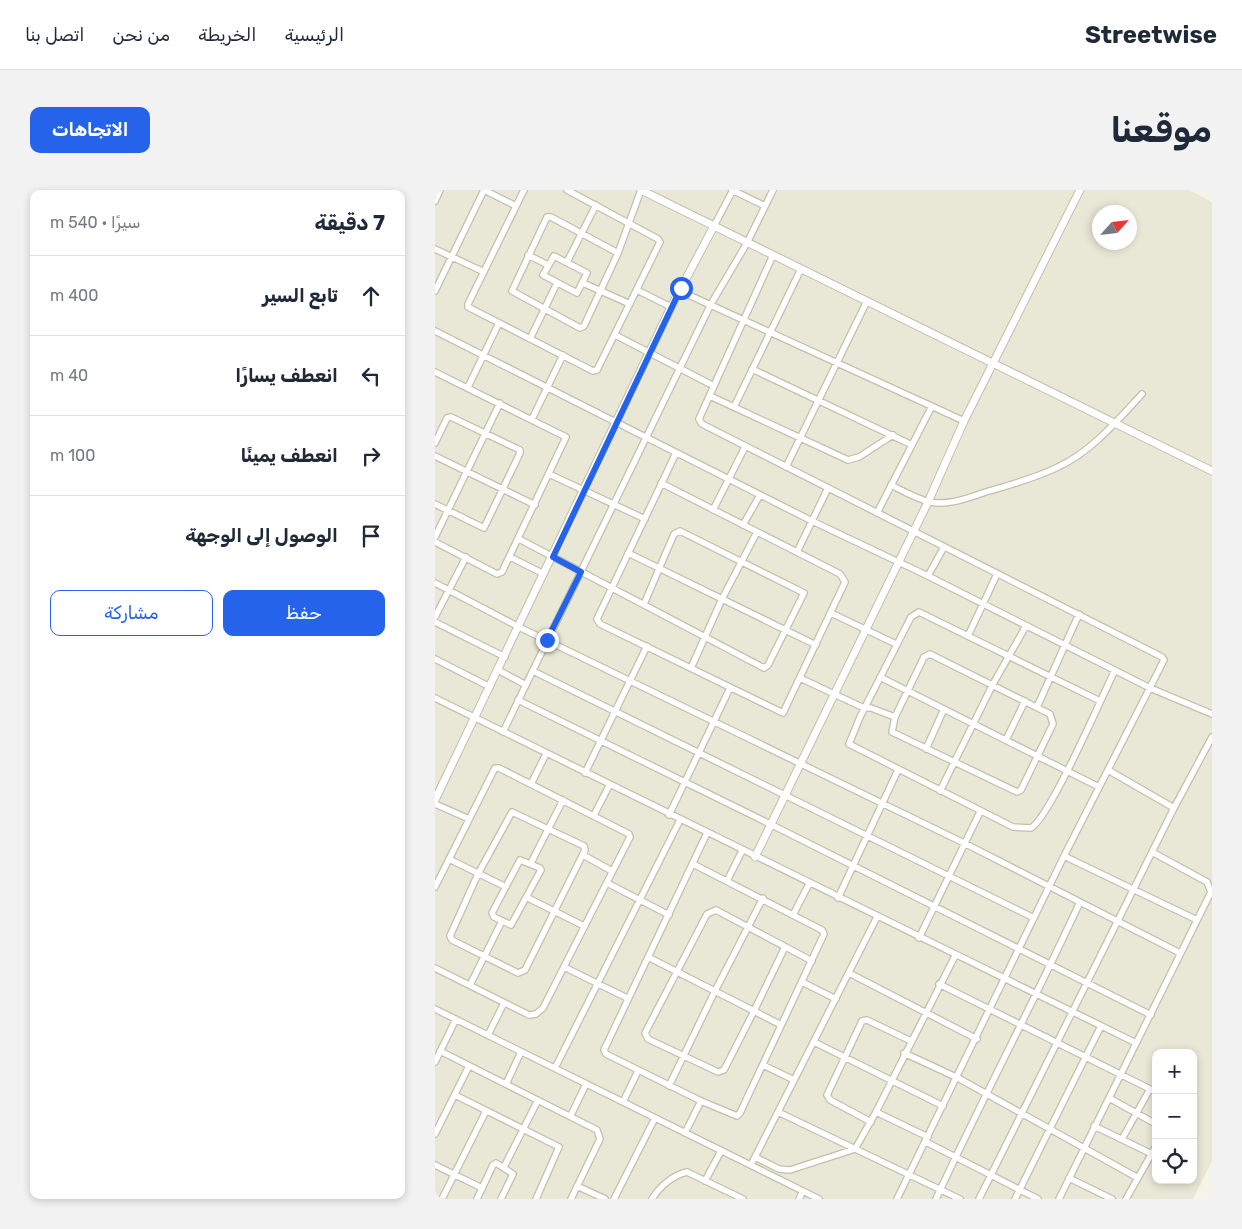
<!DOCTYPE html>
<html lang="ar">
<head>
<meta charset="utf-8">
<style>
  body { margin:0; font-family:Rubik,Vazirmatn,sans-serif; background:#f2f2f3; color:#1f2937; direction:rtl }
  .controls { position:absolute; right:15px; bottom:15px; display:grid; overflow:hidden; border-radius:10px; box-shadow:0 2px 8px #0003 }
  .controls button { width:45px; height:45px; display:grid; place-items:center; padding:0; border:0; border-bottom:1px solid #e0e1e3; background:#fff; color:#1f2937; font:25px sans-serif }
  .compass { position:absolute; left:657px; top:15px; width:45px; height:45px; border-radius:50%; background:#fff; box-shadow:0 2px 8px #0003; rotate:63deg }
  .stop { position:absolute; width:15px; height:15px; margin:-11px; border:4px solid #2563eb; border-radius:50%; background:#fff }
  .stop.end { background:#2563eb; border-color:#fff; box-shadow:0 1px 5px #0008 }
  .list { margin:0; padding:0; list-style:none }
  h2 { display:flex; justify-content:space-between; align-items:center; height:65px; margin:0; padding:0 20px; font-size:21px }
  h2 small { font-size:16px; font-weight:400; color:#747a83 }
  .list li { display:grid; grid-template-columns:32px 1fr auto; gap:15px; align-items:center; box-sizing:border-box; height:80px; padding:0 20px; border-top:1px solid #e0e1e3 }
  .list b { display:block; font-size:19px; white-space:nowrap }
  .list em { font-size:16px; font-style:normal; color:#747a83 }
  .actions { display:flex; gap:10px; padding:15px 20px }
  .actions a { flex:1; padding:11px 0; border:1px solid #2563eb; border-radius:10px; text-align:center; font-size:18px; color:#2563eb }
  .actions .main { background:#2563eb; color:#fff }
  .icon { flex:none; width:28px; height:28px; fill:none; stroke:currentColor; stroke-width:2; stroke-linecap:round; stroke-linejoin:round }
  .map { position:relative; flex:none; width:777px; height:1009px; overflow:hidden; direction:ltr; border-radius:10px }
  header { display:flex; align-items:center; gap:30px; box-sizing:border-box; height:70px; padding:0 25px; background:#fff; border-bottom:1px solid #e0e1e3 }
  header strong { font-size:24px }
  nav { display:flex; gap:28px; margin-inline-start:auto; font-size:18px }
  .intro { display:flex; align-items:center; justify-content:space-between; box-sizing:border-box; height:120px; padding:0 30px }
  h1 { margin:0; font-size:35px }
  .button { padding:12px 22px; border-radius:10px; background:#2563eb; color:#fff; font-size:18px; font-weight:700 }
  main { display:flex; gap:30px; padding:0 30px }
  aside { flex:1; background:#fff; border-radius:10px; box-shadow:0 2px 8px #0003 }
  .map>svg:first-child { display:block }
  .residential { fill:#e9e8d7; fill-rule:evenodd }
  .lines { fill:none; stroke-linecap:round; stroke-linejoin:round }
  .minor-casing { stroke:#c1bfab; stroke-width:8 }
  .tertiary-casing { stroke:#c1bfab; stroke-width:9 }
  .minor { stroke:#fff; stroke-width:5.5 }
  .tertiary { stroke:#fff; stroke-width:7 }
  .route { stroke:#2563eb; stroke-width:6 }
</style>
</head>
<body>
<header>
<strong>Streetwise</strong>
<nav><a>الرئيسية</a><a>الخريطة</a><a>من نحن</a><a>اتصل بنا</a></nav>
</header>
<div class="intro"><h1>موقعنا</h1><a class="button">الاتجاهات</a></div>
<main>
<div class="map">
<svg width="777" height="1009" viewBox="0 0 777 1009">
  <rect width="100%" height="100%" fill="#f5f4e9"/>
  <!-- residential -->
  <path class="residential" d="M0,0H754L777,12V971L758,1009H0ZM664,22H694V52H664ZM721,863H758V990H721Z"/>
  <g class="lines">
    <!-- minor casing -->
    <g class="minor-casing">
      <path id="minor" d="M49,0L81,16
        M89,0L33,114V117L158,181L162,180L225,52L223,49L132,0
        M297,0L330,16
        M0,11L5,0
        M279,36L298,0
        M0,59L49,82
        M183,63L116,27H112L77,101L145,138L149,136L183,63L206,0
        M93,65L113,75
        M338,65L264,229L267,234L727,467L729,470L629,666L462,1009
        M119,66L152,83L142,103L108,85Z
        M132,72L161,15
        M148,93L195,114
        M202,100L236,117
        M0,101L49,0
        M245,101L529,231
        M0,141L377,331L493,386L715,498L777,524
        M180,145L279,196
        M95,149L122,93
        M317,179L477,255
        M0,182L131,247L67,382L62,384L0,352
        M33,197L64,133
        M275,206L413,270L424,267L458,245
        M299,217L366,79
        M97,229L128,165
        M0,253L12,228L16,227L85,260V263L49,338L0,314
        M0,266L100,315
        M351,277L432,111
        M114,284L210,329
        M226,293L405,384L410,392L348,523L165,434L162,429L241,263
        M456,295C468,301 482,309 495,312C515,316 535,307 554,301C578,294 601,288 623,277C656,262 683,230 707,204
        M278,320L310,257
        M442,323L497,216
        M308,335L325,305
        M0,347L65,213
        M84,349L329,478L333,475L369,403L245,341L239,344L209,414
        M362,362L393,298
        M193,363L381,455
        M75,367L109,384
        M493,386L509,357
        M0,393L84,437L529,653L745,763
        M396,423L461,454
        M0,427L31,367
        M0,432L70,467
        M533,446L562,384
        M495,464L615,524L618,534L586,600L582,602L457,542L460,527L489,467Z
        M0,469L55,497
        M256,478L287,409L322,342
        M63,480L91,495
        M98,481L599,728
        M445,487L664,597
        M365,488L429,518H436L460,527
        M0,508L701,853
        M83,510L335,634L716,825
        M665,511L484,422L476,427L425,527L414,554L578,637L596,638C615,627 667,507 680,480
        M602,517L644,424
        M68,542L276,114L312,53L338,0
        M571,550L590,511
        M491,559L509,519
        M673,580L739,618
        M150,583L212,456
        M96,594L111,564
        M505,601L558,494L591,436
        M0,614L34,629
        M77,622L149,656L150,660L90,780L83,783L17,750L15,746L43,684Z
        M159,625L174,596
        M234,625L295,498
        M148,665L177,681
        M629,666L762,730
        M14,669L71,697
        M85,670L105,678L106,680L76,735L59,727L57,723Z
        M96,673L128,610
        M258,674L387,740L389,744L305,923L302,926L266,911L171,864L169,860L272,643
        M292,691L307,661
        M172,693L234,725
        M0,697L60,578H64L194,644L195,647L108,818L101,824L94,825L0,778
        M93,708L149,736
        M403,708L463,580
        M358,725L374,694
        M484,748L545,622
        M213,767L319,821L289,880L283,882L213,849L210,843L272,724L281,720L377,771
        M129,777L192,808
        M414,783L542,849
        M367,792L401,809
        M504,794L721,902
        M35,795L67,731
        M0,819L384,1009
        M346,835L319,821L350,757
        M53,845L69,813
        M379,852L508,916
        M5,861L162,940L165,949L136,1009
        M469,863L523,888L703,988
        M0,872L21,829
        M328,875L359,890
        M120,878L245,630
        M71,894L86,862
        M234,896L280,801L328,708
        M20,905L124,957L101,1009
        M674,908L721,934
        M188,912L203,881
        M343,922L525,1009
        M441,922L493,947
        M136,925L151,894
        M436,932L395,910L392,905L427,831L432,830L476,851
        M659,936L717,964
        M250,943L266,911
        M0,944L34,876
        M687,949L715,899
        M491,952L603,1009
        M320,967L344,979L355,980L420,959L441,922L520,766
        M318,971L442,727
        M0,975L47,998
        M69,977L103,910
        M634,988L677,1009
        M270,991L286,961
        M142,996L170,1009
        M7,1009L51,921
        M42,1009L58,975L61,973L78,984L66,1009
        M179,1009L220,928
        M217,1009C224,997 238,985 252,982L308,1009
        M364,1009L368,1001
        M501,1009C547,909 599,812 645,712
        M544,1009L739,618L777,547
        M580,1009L666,836
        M624,1009L776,702L772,692L717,662
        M691,1009L721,956"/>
    </g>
    <!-- tertiary casing -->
    <g class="tertiary-casing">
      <path id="tertiary" d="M206,0L777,281
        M0,610L236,117L279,36
        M320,667L493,312L529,231L645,0"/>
    </g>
    <!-- minor -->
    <use href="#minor" class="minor"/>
    <!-- tertiary -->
    <use href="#tertiary" class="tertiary"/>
  </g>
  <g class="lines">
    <!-- route -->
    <path class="route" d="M112,450L146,382L118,367L246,98"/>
  </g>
</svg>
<div class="controls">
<button>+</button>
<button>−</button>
<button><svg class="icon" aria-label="locate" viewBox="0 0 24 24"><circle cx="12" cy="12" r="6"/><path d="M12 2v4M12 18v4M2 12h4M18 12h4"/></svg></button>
</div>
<svg class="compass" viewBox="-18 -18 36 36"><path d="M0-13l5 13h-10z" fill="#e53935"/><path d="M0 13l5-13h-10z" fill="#747a83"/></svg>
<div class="stop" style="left:246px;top:98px"></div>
<div class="stop end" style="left:112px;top:450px"></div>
</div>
<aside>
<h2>7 دقيقة<small>سيرًا · 540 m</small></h2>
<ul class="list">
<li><svg class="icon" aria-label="ahead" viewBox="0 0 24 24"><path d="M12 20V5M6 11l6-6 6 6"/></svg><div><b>تابع السير</b></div><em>400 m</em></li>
<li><svg class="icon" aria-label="left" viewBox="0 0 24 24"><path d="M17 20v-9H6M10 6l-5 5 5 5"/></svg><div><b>انعطف يسارًا</b></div><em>40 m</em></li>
<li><svg class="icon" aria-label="right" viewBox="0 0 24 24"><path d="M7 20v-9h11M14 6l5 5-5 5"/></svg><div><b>انعطف يمينًا</b></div><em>100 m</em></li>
<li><svg class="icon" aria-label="arrive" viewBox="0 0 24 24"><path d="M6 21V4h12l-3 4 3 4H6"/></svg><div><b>الوصول إلى الوجهة</b></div></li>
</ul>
<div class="actions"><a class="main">حفظ</a><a>مشاركة</a></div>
</aside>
</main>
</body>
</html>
